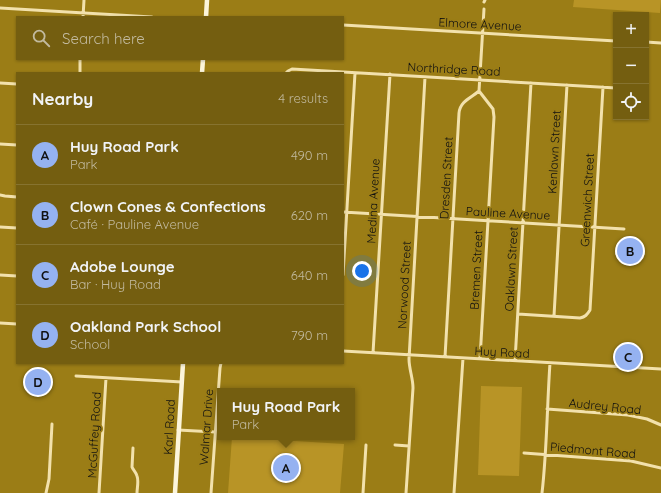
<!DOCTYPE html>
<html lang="en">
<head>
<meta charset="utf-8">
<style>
  body { margin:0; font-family:Quicksand,sans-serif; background:#796419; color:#f1f3f6 }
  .controls { position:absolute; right:12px; top:12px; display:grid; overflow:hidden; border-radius:0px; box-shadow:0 1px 3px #0004 }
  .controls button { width:36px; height:36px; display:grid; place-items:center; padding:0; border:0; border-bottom:1px solid #867330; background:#745e10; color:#f1f3f6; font:20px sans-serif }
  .you { position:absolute; left:362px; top:271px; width:14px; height:14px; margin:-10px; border:3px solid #fff; border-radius:50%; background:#1a73e8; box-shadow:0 0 0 6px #1a73e833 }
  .badge { display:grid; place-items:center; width:26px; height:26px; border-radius:50%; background:#95b2f1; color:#111; font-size:13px; font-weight:700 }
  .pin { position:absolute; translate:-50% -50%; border:2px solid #fff; box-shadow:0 1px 4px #0006 }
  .popup { position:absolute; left:217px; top:388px; width:138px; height:52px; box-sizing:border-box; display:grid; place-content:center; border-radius:0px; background:#745e10; filter:drop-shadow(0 1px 3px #0005); font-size:13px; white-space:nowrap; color:#c2ba9f }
  .popup b { font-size:15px; color:#f1f3f6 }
  .popup::after { content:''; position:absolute; left:50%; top:100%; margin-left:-8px; border:8px solid transparent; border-top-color:#745e10 }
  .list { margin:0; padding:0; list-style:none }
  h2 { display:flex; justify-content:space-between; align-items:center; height:52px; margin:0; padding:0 16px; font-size:17px }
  h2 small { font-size:13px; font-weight:400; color:#c2ba9f }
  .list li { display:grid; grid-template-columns:26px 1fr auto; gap:12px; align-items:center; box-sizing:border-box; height:60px; padding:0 16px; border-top:1px solid #867330 }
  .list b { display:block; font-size:15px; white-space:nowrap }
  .list p { margin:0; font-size:13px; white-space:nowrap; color:#c2ba9f }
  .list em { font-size:13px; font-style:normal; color:#c2ba9f }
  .icon { flex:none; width:22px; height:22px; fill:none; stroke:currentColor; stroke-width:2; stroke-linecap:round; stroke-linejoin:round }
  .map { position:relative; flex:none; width:661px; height:493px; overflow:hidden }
  .search { position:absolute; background:#745e10; box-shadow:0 1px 3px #0004; left:16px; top:16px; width:328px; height:44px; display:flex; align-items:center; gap:10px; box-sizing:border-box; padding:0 14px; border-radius:0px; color:#c2ba9f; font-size:15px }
  .panel { position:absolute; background:#745e10; box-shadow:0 1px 3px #0004; left:16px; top:72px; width:328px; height:292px; border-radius:0px }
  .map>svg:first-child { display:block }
  .green { fill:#b89426 }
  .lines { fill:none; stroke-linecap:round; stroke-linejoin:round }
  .minor { stroke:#f2e1ac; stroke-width:3 }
  .secondary { stroke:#fcf5db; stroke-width:4.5 }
  .labels { text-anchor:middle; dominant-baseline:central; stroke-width:3.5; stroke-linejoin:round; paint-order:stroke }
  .street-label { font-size:12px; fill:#111; stroke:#9b7d16 }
</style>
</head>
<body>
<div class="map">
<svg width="661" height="493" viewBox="0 0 661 493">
  <rect width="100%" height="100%" fill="#9b7d16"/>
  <!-- green -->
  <path class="green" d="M574,0H661L660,13L573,7Z
    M481,386L522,387L519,476L478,475Z
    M232,437L344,444L340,493H228Z"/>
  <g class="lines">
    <!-- minor -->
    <path class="minor" d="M484,2L485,0
      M0,8L152,17
      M83,17L84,0
      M343,25L616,41
      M646,42L661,43
      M80,73V59
      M286,73L288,71L292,69L616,88
      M0,83L17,84
      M479,91L493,109L494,117L480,359
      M0,144L17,145
      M0,195L5,196L17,197
      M343,212C437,218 530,223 624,229
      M0,227L17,228
      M0,275L17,276
      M343,275L355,73
      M518,314L580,318C585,317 587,315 590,310L603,87
      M554,316L567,85
      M0,323L17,324
      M343,351L661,369
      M373,353L390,74
      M445,357L459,113C460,101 471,98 479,91L484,9
      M515,361L531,83
      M76,376L182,382
      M547,409L628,415L647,419L661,425
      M178,430L215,432
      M395,445L409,446
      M133,448L132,467C133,470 136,472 137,476C139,481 137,488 137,493
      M524,453L631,461L661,468
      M46,493L49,479L52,424
      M99,493L106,378
      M211,493L220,368L221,363
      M363,493L366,445
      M406,493L413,388C413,378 409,369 409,359L425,77
      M454,493L463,358
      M542,493C547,450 547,406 550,363"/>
    <!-- secondary -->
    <path class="secondary" d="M206,17L207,0
      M202,73L203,59
      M175,493L183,363"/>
  </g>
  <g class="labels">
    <!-- street labels -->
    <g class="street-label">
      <text transform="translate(480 24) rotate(3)">Elmore Avenue</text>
      <text transform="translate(454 69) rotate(3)">Northridge Road</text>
      <text transform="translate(554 152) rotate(-87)">Kenlawn Street</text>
      <text transform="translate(446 178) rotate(-87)">Dresden Street</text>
      <text transform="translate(587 200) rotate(-87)">Greenwich Street</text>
      <text transform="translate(373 201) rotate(-87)">Medina Avenue</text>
      <text transform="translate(508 213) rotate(3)">Pauline Avenue</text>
      <text transform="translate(511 269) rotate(-87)">Oaklawn Street</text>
      <text transform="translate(476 270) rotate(-87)">Bremen Street</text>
      <text transform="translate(404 285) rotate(-87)">Norwood Street</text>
      <text transform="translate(502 352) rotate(3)">Huy Road</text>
      <text transform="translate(605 406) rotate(6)">Audrey Road</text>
      <text transform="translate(169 427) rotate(-87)">Karl Road</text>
      <text transform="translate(206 427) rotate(-86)">Walmar Drive</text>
      <text transform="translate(94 435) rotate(-87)">McGuffey Road</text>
      <text transform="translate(593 450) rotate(5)">Piedmont Road</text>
    </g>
  </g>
</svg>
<div class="controls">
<button>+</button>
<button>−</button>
<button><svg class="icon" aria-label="locate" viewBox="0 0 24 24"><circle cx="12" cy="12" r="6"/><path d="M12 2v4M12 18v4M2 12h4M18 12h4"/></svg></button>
</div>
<div class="you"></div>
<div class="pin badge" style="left:286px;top:468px">A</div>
<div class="popup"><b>Huy Road Park</b>Park</div>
<div class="pin badge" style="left:630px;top:251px">B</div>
<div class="pin badge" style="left:628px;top:357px">C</div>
<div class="pin badge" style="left:38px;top:382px">D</div>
<div class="search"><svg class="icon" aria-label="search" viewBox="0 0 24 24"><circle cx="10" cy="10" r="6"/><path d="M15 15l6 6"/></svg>Search here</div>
<section class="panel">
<h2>Nearby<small>4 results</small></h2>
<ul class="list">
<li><span class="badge">A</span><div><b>Huy Road Park</b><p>Park</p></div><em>490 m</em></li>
<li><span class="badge">B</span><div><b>Clown Cones &amp; Confections</b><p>Café · Pauline Avenue</p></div><em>620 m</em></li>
<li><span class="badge">C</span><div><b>Adobe Lounge</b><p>Bar · Huy Road</p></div><em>640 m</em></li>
<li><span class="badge">D</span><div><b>Oakland Park School</b><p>School</p></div><em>790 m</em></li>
</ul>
</section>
</div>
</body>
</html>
